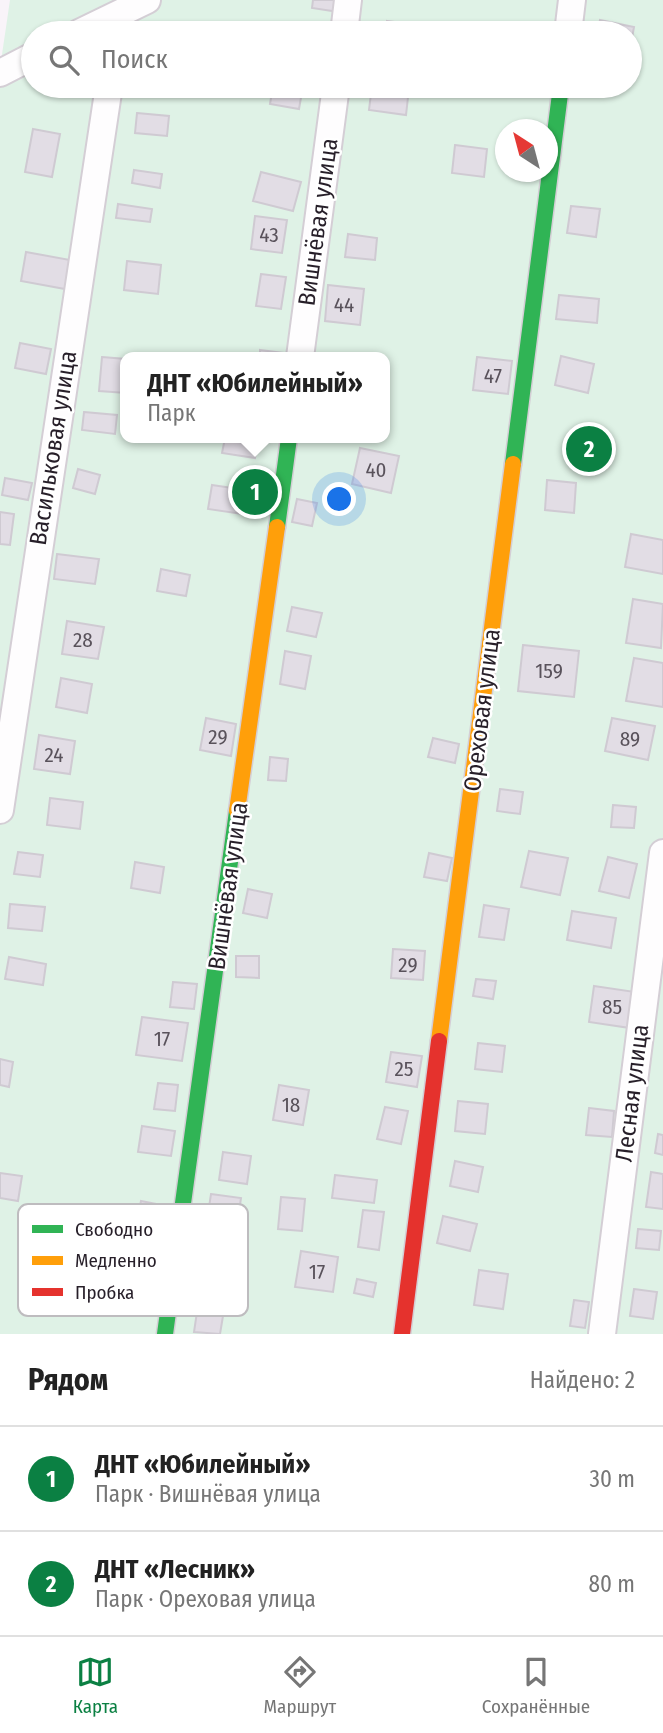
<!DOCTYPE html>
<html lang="ru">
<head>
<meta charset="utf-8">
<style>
  body { margin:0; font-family:"Fira Sans Condensed",sans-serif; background:#f6f6f6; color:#222 }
  .compass { position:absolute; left:495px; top:119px; width:63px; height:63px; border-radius:50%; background:#fff; box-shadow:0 2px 5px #0004; rotate:324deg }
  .you { position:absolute; left:340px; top:500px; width:24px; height:24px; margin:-18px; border:5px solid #fff; border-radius:50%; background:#1a73e8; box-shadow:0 0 0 10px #1a73e833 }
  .badge { display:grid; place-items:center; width:46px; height:46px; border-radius:50%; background:#0b8043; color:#fff; font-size:23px; font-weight:700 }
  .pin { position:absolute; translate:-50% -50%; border:4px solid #fff; box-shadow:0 2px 7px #0006 }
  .popup { position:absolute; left:120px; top:352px; width:270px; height:91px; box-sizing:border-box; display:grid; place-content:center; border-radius:14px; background:#fff; filter:drop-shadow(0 2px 5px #0005); font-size:23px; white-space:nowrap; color:#767676 }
  .popup b { font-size:26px; color:#222 }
  .popup::after { content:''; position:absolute; left:50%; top:100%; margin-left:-14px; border:14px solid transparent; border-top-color:#fff }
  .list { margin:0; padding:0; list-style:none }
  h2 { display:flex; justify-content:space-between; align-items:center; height:91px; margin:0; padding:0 28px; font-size:30px }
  h2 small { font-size:23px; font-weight:400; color:#767676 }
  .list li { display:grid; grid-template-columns:46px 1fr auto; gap:21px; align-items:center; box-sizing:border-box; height:105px; padding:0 28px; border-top:2px solid #e0e0e0 }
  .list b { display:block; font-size:26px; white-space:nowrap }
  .list p { margin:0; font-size:23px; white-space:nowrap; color:#767676 }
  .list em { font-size:23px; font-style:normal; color:#767676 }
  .icon { flex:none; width:38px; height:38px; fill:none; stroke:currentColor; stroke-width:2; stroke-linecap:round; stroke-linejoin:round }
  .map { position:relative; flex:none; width:663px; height:1334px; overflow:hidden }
  .search { position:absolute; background:#fff; box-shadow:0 2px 5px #0004; left:21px; right:21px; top:21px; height:77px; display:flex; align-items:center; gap:18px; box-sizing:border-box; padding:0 24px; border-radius:38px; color:#767676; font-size:26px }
  .sheet { height:301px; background:#fff }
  nav { display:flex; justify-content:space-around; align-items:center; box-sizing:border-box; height:98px; border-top:2px solid #e0e0e0; background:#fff; font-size:19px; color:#767676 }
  nav a { display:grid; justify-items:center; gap:4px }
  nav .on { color:#0b8043 }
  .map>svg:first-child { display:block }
  .green { fill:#dff2e6; fill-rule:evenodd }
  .building { fill:#e2dde5; stroke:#cfcad2; stroke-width:2 }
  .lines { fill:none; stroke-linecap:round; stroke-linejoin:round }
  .street-casing { stroke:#d4ced5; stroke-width:30 }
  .fast-casing { stroke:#d4ced5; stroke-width:19 }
  .slow-casing { stroke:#d4ced5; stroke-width:19 }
  .jam-casing { stroke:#d4ced5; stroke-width:19 }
  .street { stroke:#fefdfe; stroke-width:26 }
  .fast { stroke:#30b455; stroke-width:16 }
  .slow { stroke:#ff9f0a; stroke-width:16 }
  .jam { stroke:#e5322d; stroke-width:16 }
  .labels { text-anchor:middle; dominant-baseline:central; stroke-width:5; stroke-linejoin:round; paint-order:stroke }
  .number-label { font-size:21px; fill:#59525b }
  .street-label { font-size:24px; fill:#271f29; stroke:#fff }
  .key { fill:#fff; stroke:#bebcbf; stroke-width:2 }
  .key-label { font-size:19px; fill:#271f29 }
</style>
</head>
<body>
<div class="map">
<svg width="663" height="1334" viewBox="0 0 663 1334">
  <rect width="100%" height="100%" fill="#f9f4f9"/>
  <!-- green -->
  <path class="green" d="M10,0H663V1334H0V68ZM33,33H630V86H33ZM505,130H548V172H505ZM126,357H384V438H126Z"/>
  <!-- building -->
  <path class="building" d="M313,0H340L339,12L312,8Z
    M600,20L634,27L630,49V33H597Z
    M387,21L418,25L417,33H386Z
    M308,23L334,27L333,33H306Z
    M273,86H303L299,109L270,104Z
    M372,86L409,88L406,115L369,110Z
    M505,86H539L538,94Z
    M137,113L169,116L167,136L135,133Z
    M33,129L60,134L52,177L25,172Z
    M455,145L487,149L484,177L452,173Z
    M134,170L162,174L160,188L132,183Z
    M261,172L301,182L293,211L253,201Z
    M118,204L152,209L150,222L116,218Z
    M571,206L600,209L596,237L567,233Z
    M255,216L287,220L282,253L251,249Z
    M348,234L377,238L375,260L345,257Z
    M26,252L70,260L65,289L21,281Z
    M127,261L161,265L158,294L124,290Z
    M261,274L286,277L281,309L256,306Z
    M328,285L364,289L360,325L325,321Z
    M559,295L599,299L597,323L556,319Z
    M20,343L51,349L46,374L15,368Z
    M260,350L283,353V357H260Z
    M561,356L594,364L588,393L555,385Z
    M102,357L126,359V393L99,391Z
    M477,357L512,361L508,394L473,390Z
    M84,412L117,415L115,434L82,430Z
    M225,438H258L255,458L222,453Z
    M360,448L399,456L391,493L352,484Z
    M78,469L100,475L95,494L73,488Z
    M5,478L32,483L28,500L2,495Z
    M547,480L576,483L574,513L545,510Z
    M212,485L266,493L262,517L208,509Z
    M297,499L317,503L312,526L292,522Z
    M0,512L14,514L10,545L0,544Z
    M631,534L663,540V574L625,567Z
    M57,554L99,559L95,584L54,579Z
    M161,569L190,575L186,596L157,591Z
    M633,599L663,604L661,648L626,643Z
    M292,607L322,613L316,637L287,631Z
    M67,621L104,627L98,659L62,654Z
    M523,645L579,651L574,697L518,691Z
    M285,651L311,656L305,689L280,684Z
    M634,658L663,663V707L626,701Z
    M61,678L92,684L87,713L56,707Z
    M206,718L236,724L231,756L200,750Z
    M612,718L655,726L648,760L605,751Z
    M39,735L75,741L70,774L34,769Z
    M433,738L459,744L455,763L428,757Z
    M270,757L288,759L286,781L268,780Z
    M500,789L523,792L520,814L497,811Z
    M50,798L83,802L80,829L47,825Z
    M613,805L636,807L634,828L611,827Z
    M529,851L568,858L560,895L521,887Z
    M18,852L43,855L40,877L14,874Z
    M429,853L452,858L447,881L424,877Z
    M608,857L637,864L629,898L599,891Z
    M135,862L164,867L160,893L131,888Z
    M248,889L272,894L267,918L243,913Z
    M10,904L45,907L42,931L8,928Z
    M484,905L509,909L504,940L479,937Z
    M572,911L616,918L611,948L567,940Z
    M393,949L425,951L423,980L391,978Z
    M236,956H259V978L236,977Z
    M9,957L46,964L43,985L5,979Z
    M476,979L496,981L493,999L473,996Z
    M173,982L197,984L194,1009L170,1007Z
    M594,986L635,992L630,1028L589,1022Z
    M142,1017L188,1023L182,1061L136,1055Z
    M478,1043L505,1046L502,1072L475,1069Z
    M391,1052L422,1056L417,1087L386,1082Z
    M0,1059L13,1062L9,1087L0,1085Z
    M158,1083L178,1085L175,1111L154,1109Z
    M279,1085L309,1090L303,1125L273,1120Z
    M458,1101L488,1104L485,1134L455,1131Z
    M385,1107L408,1111L401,1144L377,1139Z
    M589,1108L614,1111L612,1137L586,1135Z
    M142,1126L175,1131L171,1156L138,1152Z
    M658,1134L663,1135V1155L655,1153Z
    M223,1152L251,1156L247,1184L219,1180Z
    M455,1161L483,1167L478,1192L450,1186Z
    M651,1172L663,1174V1209L646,1207Z
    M0,1173L22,1176L18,1201L0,1198Z
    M335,1175L377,1180L374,1203L332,1198Z
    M211,1194L241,1198L237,1225L207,1220Z
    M281,1197L305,1199L302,1231L278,1229Z
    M141,1201L172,1207L168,1226L137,1221Z
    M363,1210L384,1212L379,1250L358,1247Z
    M443,1216L477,1224L470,1251L437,1243Z
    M638,1229L661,1231L659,1250L636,1248Z
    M126,1249L160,1256L156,1275L122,1268Z
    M198,1251L235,1255L231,1288L193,1284Z
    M301,1251L338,1257L333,1292L295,1287Z
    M479,1270L508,1274L503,1309L474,1305Z
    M357,1279L376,1283L373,1297L354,1293Z
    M634,1289L657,1292L653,1319L630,1316Z
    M574,1300L589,1302L585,1328L570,1326Z
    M198,1305L224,1310L220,1334L194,1332Z"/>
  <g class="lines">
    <!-- street casing -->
    <g class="street-casing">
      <path id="street" d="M79,33L147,0
        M344,33L348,0
        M568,33L572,0
        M0,73L33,56
        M300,357L336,86
        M0,810L109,86
        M602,1334L663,853"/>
    </g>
    <!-- fast casing -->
    <g class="fast-casing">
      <path id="fast" d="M513,464L561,86
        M277,527L289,438
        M165,1334L237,811"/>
    </g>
    <!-- slow casing -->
    <g class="slow-casing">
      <path id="slow" d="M237,811L277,527
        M439,1041L513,464"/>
    </g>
    <!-- jam casing -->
    <g class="jam-casing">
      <path id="jam" d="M402,1334L439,1041"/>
    </g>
    <!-- street -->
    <use href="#street" class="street"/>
    <!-- fast -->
    <use href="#fast" class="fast"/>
    <!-- slow -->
    <use href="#slow" class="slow"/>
    <!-- jam -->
    <use href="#jam" class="jam"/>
  </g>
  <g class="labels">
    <!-- number labels -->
    <g class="number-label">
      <text x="269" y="235">43</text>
      <text x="344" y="305">44</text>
      <text x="493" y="376">47</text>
      <text x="376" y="470">40</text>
      <text x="83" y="640">28</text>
      <text x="549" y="671">159</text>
      <text x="218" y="737">29</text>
      <text x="630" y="739">89</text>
      <text x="54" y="755">24</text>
      <text x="408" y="965">29</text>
      <text x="612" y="1007">85</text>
      <text x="162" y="1039">17</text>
      <text x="404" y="1069">25</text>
      <text x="291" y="1105">18</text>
      <text x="317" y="1272">17</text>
    </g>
    <!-- street labels -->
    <g class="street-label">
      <text transform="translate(318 222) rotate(-82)">Вишнёвая улица</text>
      <text transform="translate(53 448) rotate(-81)">Васильковая улица</text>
      <text transform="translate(482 710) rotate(-83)">Ореховая улица</text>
      <text transform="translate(228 886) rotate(-82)">Вишнёвая улица</text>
      <text transform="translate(632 1093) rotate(-83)">Лесная улица</text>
    </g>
  </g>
  <!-- legend -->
  <rect x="18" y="1204" width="230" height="112" rx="10" class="key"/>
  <rect x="32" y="1225" width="31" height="8" fill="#30b455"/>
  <rect x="32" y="1256" width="31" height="9" fill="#ff9f0a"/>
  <rect x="32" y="1288" width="31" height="8" fill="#e5322d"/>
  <g class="key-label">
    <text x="75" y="1236">Свободно</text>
    <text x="75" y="1267">Медленно</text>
    <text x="75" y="1299">Пробка</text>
  </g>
</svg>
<svg class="compass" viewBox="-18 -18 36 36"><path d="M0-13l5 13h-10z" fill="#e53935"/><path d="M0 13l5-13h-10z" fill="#767676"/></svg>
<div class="you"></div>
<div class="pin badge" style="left:255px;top:492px">1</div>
<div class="popup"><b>ДНТ «Юбилейный»</b>Парк</div>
<div class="pin badge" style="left:589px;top:449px">2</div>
<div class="search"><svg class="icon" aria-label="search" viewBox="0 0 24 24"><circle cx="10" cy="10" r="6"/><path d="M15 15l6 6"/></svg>Поиск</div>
</div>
<section class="sheet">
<h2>Рядом<small>Найдено: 2</small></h2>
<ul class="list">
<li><span class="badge">1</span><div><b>ДНТ «Юбилейный»</b><p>Парк · Вишнёвая улица</p></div><em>30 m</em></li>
<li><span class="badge">2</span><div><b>ДНТ «Лесник»</b><p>Парк · Ореховая улица</p></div><em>80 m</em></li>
</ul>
</section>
<nav>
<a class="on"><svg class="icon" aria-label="map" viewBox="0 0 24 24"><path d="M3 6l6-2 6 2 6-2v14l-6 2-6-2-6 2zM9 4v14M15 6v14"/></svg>Карта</a>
<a><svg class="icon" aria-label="directions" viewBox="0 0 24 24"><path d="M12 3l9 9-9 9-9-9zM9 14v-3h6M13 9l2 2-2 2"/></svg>Маршрут</a>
<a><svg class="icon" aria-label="saved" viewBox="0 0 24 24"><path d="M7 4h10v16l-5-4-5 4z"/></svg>Сохранённые</a>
</nav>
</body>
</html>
